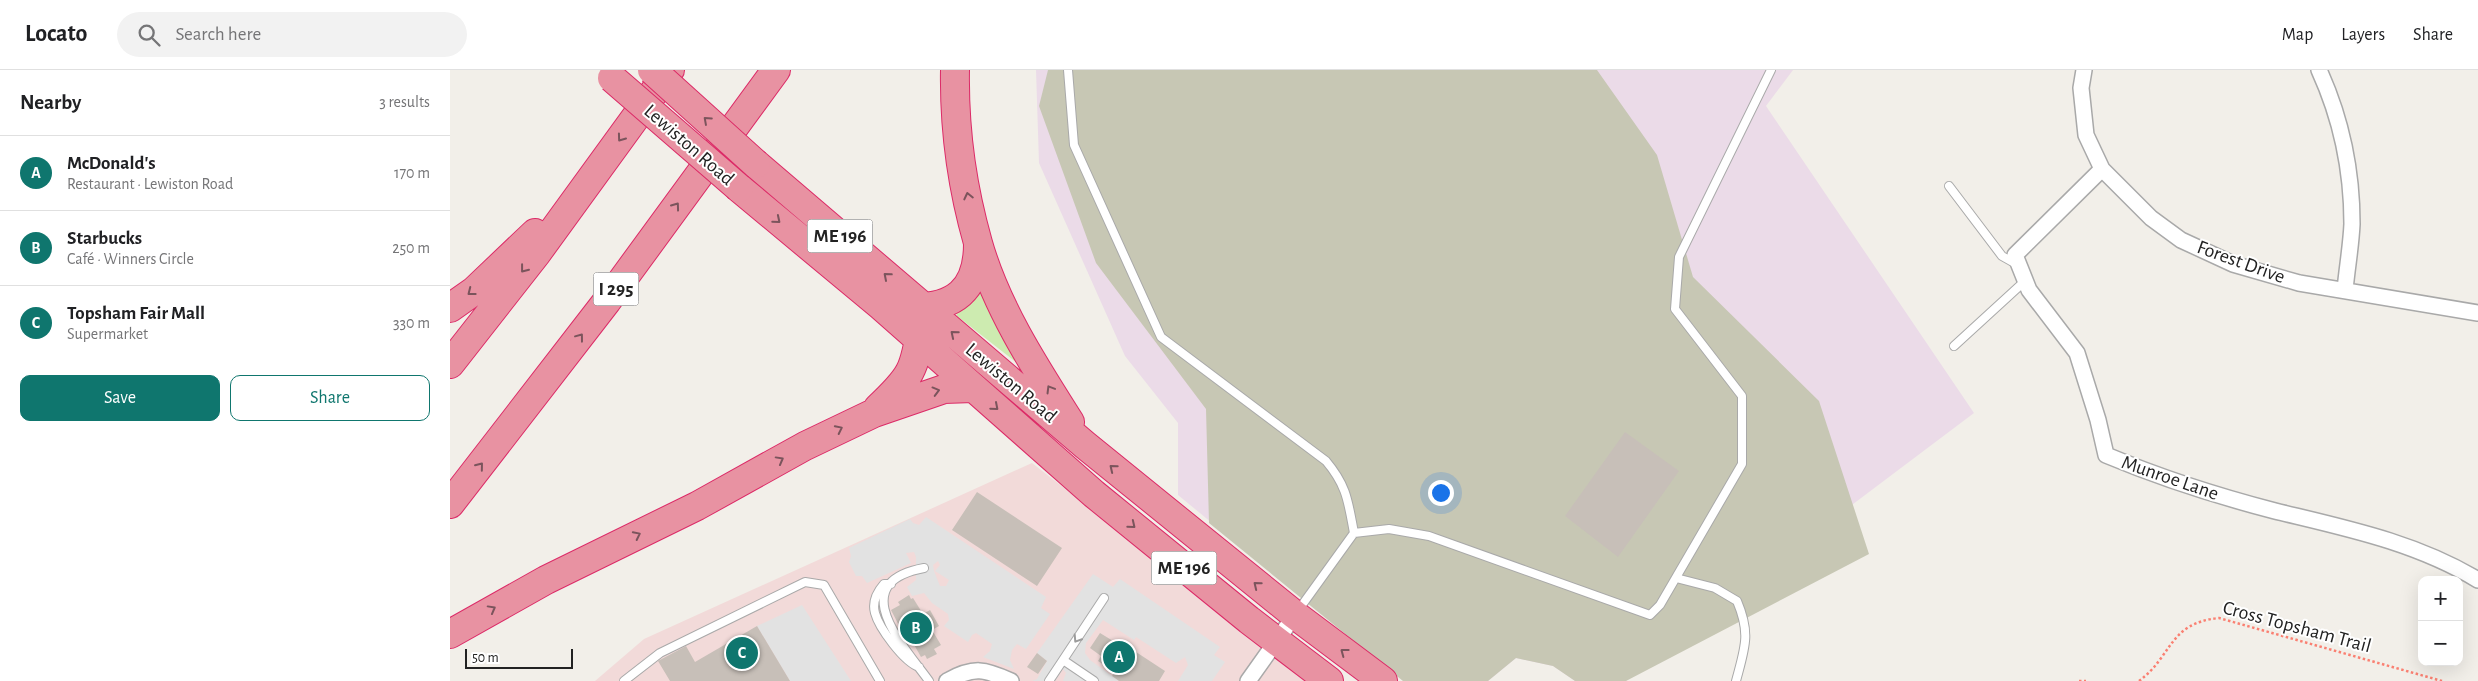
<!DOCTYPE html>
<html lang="en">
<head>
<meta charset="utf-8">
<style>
  body { margin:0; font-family:"Alegreya Sans",sans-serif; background:#f2f2f2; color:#202124 }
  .controls { position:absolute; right:15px; bottom:15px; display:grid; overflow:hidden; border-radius:10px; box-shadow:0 5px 20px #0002 }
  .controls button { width:45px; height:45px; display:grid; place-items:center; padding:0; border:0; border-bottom:1px solid #e0e0e0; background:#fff; color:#202124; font:25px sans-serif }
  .scale { position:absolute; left:15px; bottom:12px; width:108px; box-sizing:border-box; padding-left:5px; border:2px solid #222; border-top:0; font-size:14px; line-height:18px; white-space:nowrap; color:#222; -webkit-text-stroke:4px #fff; paint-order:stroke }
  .you { position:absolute; left:990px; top:422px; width:18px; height:18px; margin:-12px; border:4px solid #fff; border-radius:50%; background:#1a73e8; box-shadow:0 0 0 8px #1a73e833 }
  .badge { display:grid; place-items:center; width:32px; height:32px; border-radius:50%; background:#0f766e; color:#fff; font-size:16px; font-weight:700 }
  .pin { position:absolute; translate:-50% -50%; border:2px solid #fff; box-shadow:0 1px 5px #0006 }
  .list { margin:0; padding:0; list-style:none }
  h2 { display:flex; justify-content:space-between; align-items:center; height:65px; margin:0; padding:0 20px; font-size:21px }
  h2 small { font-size:16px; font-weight:400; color:#757577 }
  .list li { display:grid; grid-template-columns:32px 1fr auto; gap:15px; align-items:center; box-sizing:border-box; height:75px; padding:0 20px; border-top:1px solid #e0e0e0 }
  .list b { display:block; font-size:19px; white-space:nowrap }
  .list p { margin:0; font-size:16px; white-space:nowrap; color:#757577 }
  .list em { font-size:16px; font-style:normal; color:#757577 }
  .actions { display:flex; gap:10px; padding:15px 20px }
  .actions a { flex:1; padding:11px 0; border:1px solid #0f766e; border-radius:10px; text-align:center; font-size:18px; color:#0f766e }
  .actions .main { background:#0f766e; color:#fff }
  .icon { flex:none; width:28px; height:28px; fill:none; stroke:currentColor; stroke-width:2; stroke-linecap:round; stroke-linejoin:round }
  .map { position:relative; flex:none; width:2028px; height:611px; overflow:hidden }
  header { display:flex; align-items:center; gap:30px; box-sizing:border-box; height:70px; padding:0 25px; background:#fff; border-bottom:1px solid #e0e0e0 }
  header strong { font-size:24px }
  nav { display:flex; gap:28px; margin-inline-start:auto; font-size:18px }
  .search { width:350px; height:45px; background:#f2f2f2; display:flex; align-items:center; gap:12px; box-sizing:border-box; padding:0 18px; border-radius:28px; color:#757577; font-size:19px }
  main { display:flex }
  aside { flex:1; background:#fff }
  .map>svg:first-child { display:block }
  .commercial { fill:#f2dad9 }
  .industrial { fill:#ebdbe8 }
  .construction { fill:#c7c7b4 }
  .grass { fill:#cdebb0 }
  .parking { fill:#e2e2e2; fill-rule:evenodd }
  .building { fill:#c7bfb8 }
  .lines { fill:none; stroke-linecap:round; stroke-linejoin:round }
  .lane-casing { stroke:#a9a9a9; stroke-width:10 }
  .street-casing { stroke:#a9a9a9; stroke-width:18 }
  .highway-casing { stroke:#dc2a67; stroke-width:30 }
  .path { stroke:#fa8072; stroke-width:2.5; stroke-dasharray:2.5 2.5; stroke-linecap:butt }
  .lane { stroke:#fff; stroke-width:8 }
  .street { stroke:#fff; stroke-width:15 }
  .highway { stroke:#e892a2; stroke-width:28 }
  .highway-bridge-casing { stroke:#dc2a67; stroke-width:30; stroke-linecap:butt }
  .highway-bridge { stroke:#e892a2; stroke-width:28 }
  .oneway { stroke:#7b545c }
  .oneway2 { stroke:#9c9c9c }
  .labels { text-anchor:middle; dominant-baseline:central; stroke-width:4; stroke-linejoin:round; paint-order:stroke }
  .shield { fill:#fff; stroke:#646464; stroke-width:1 }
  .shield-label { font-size:19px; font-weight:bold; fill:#222 }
  .street-label { font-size:20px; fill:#222; stroke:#fff }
</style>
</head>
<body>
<header>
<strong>Locato</strong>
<div class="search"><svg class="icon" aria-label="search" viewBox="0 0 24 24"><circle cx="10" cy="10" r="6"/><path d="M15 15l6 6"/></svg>Search here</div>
<nav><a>Map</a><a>Layers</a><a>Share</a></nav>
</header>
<main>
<aside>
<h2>Nearby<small>3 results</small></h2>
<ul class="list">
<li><span class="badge">A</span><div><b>McDonald's</b><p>Restaurant · Lewiston Road</p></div><em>170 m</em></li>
<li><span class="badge">B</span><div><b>Starbucks</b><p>Café · Winners Circle</p></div><em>250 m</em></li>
<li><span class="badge">C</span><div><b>Topsham Fair Mall</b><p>Supermarket</p></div><em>330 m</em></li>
</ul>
<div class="actions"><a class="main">Save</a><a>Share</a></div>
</aside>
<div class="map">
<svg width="2028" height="611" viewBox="0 0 2028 611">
  <rect width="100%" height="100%" fill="#f2efe9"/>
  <!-- commercial -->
  <path class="commercial" d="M582,393L862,611H145L194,569Z"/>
  <!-- industrial -->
  <path class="industrial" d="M586,0H1343L1316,36L1524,343L1168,611H1125L1103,596L1066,588L1038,611H954L728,425V353L675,286L589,93Z"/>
  <!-- construction -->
  <path class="construction" d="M598,0H1147L1207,85L1243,207L1369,331L1419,484L1176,611H1125L1103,596L1066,588L1038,611H953L759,453L756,339L646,193L589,36Z"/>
  <!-- grass -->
  <path class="grass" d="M527,211L572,297L507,246L506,242Z"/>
  <!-- parking -->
  <path class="parking" d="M476,447L596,527L591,538L600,544L576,579L567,574L562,580L560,590L564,599L533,587L540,581L542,574L526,563L522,565L518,572L494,556L499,550L498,544L482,533L474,523L462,526L457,517L466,510V487L464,482L456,483L461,493L417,513L412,506H406L399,492L401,486L399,478L460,449L463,453L469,455ZM488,491L490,495L485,501L499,510L496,516H490L484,501L483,495Z
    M643,504L663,517L670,509L770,577L764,585L775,592L762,611H728L738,595L735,587L726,593L686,567L684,570L653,550L636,573L635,583L640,590L669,611H613L616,603L613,599L605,611H582L587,609L597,591L587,583Z
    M352,535L401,611H340L307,556Z"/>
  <!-- building -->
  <path class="building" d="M1175,362L1229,401L1168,487L1115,446Z
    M527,422L612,478L587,516L502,460Z
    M459,525L461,529L463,528L473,544L480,540L489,556L482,560L491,575L484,579L487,584L477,589L475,585L471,587L462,571L458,573L441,540L450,535L448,532Z
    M307,556L340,611H220L208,591L236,576L245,592Z
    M650,563L681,582L683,580L715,601L709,611H669L662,606L665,602L648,591L651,586L640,578Z
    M587,583L597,591L588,604L577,597Z"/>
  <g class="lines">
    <!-- lane casing -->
    <g class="lane-casing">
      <path id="lane" d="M618,0L624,75L711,267L876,391C897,416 898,431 904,463L939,459L979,466L1200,545L1210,535L1292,394V326L1225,239L1229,187L1321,0
        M1499,116L1552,186L1568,195
        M1504,276L1575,211
        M474,498C394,513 453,575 479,611
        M1226,508L1265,518L1287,531C1301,564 1295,577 1286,611
        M441,514H434C427,522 422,532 425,543C429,558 454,592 469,597
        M847,542L904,463
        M174,611L210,583L355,512L374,515L430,611
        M599,611L613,590
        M644,611L613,590L654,528"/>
    </g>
    <!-- street casing -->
    <g class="street-casing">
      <path id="street" d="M1634,0L1631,18L1636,65L1652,99L1701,148L1731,170L1783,194L1849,213L2028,243
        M1869,0C1891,48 1902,101 1902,154C1901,176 1897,198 1895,220
        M1652,99L1565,185L1579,220L1627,283L1648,350L1656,385C1711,408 1767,426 1825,441C1895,458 1965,472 2028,510
        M497,611C524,596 535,599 561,611
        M798,611L845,545"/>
    </g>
    <!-- highway casing -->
    <g class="highway-casing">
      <path id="highway" d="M505,0C504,58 512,117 528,173C546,237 585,297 620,352
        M306,94L635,375L845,545L933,611
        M289,118L431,236L644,424L799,550L879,611
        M460,237C504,239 528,220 528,174
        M0,238L24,221L85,163
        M0,294L87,183L220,0
        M428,338C461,307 465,300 471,256
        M0,434L157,231L326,0
        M0,564L96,510L247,436L355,376L424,343L494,319L523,318"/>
    </g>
    <!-- path -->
    <path class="path" d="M1629,611H1636
      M1689,611C1723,586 1718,553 1769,548L1992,611"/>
    <!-- lane -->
    <use href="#lane" class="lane"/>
    <!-- street -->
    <use href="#street" class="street"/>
    <!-- highway -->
    <use href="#highway" class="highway"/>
    <!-- highway-bridge casing -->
    <g class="highway-bridge-casing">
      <path id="highway-bridge" d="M202,0L306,94
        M162,8L289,118"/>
    </g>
    <!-- highway-bridge -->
    <use href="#highway-bridge" class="highway-bridge"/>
  </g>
  <!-- one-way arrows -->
  <defs><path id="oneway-chevron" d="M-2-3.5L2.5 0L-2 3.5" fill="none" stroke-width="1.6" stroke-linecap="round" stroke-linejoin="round" transform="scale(1.25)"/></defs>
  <g class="oneway">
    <use href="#oneway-chevron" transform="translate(257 50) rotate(-138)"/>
    <use href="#oneway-chevron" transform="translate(171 68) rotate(126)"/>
    <use href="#oneway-chevron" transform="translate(518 126) rotate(-103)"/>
    <use href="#oneway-chevron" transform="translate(226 136) rotate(-54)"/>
    <use href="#oneway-chevron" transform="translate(327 150) rotate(40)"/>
    <use href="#oneway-chevron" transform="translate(74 199) rotate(128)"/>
    <use href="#oneway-chevron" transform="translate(437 206) rotate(-139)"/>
    <use href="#oneway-chevron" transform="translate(21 222) rotate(142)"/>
    <use href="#oneway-chevron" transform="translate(504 264) rotate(-140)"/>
    <use href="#oneway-chevron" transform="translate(130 267) rotate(-53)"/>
    <use href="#oneway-chevron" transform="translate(600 319) rotate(-121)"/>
    <use href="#oneway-chevron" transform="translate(486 321) rotate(-15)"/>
    <use href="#oneway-chevron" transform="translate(545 337) rotate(41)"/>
    <use href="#oneway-chevron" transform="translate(389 359) rotate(-26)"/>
    <use href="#oneway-chevron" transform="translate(330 390) rotate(-29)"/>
    <use href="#oneway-chevron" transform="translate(30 396) rotate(-51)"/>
    <use href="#oneway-chevron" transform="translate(663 398) rotate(-141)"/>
    <use href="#oneway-chevron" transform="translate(682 455) rotate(39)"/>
    <use href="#oneway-chevron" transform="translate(187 465) rotate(-26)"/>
    <use href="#oneway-chevron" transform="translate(807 515) rotate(-141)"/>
    <use href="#oneway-chevron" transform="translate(42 539) rotate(-29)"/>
    <use href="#oneway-chevron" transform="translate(894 582) rotate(-143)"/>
  </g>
  <use class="oneway2" href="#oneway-chevron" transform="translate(627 569) rotate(123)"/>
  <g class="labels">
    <!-- shield labels -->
    <g class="shield">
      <rect x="357.5" y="149.5" width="65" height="33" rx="4"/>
      <rect x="143.5" y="202.5" width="45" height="33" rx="4"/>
      <rect x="701.5" y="481.5" width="65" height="33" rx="4"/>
    </g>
    <g class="shield-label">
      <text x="390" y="166">ME 196</text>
      <text x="166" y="219">I 295</text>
      <text x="734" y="498">ME 196</text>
    </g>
    <!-- street labels -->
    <g class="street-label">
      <text transform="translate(239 75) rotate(41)">Lewiston Road</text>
      <text transform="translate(1791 192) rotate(20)">Forest Drive</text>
      <text transform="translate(561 313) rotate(40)">Lewiston Road</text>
      <text transform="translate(1720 408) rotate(19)">Munroe Lane</text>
      <text transform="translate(1847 557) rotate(15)">Cross Topsham Trail</text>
    </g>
  </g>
</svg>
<div class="controls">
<button>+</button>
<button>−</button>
</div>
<div class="scale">50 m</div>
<div class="you"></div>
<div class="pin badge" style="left:669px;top:587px">A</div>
<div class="pin badge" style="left:466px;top:558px">B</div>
<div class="pin badge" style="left:292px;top:583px">C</div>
</div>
</main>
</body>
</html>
